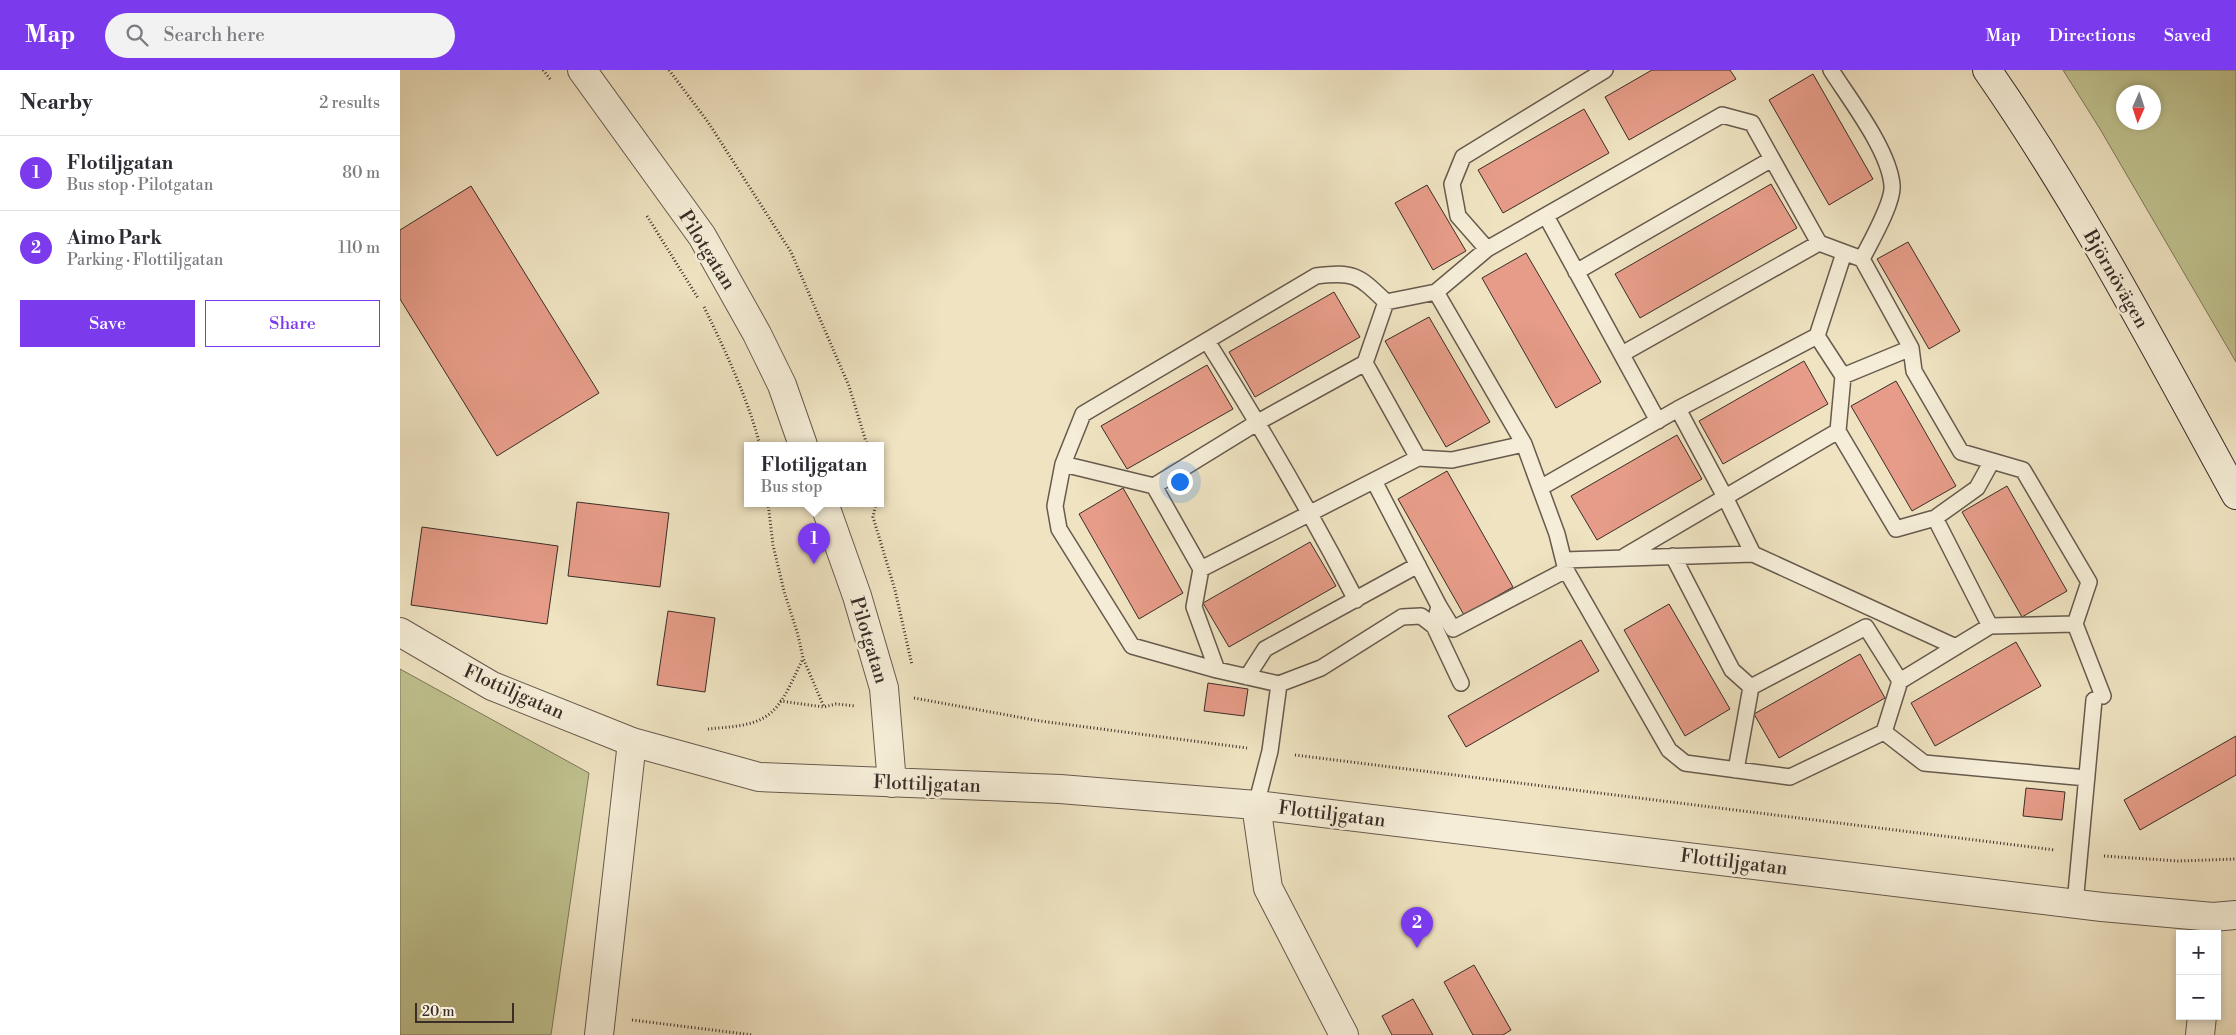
<!DOCTYPE html>
<html lang="en">
<head>
<meta charset="utf-8">
<style>
  body { margin:0; font-family:"Libre Bodoni",serif; background:#f2f2f3; color:#2b2b33 }
  .controls { position:absolute; right:15px; bottom:15px; display:grid; overflow:hidden; border-radius:0px; box-shadow:0 2px 8px #0003 }
  .controls button { width:45px; height:45px; display:grid; place-items:center; padding:0; border:0; border-bottom:1px solid #e1e1e2; background:#fff; color:#2b2b33; font:25px sans-serif }
  .compass { position:absolute; left:1716px; top:15px; width:45px; height:45px; border-radius:50%; background:#fff; box-shadow:0 2px 8px #0003; rotate:183deg }
  .scale { position:absolute; left:15px; bottom:12px; width:99px; box-sizing:border-box; padding-left:5px; border:2px solid #3a2d28; border-top:0; font-size:14px; line-height:18px; white-space:nowrap; color:#3a2d28; -webkit-text-stroke:4px #f5edd7; paint-order:stroke }
  .you { position:absolute; left:779px; top:411px; width:18px; height:18px; margin:-12px; border:4px solid #fff; border-radius:50%; background:#1a73e8; box-shadow:0 0 0 8px #1a73e833 }
  .badge { display:grid; place-items:center; width:32px; height:32px; border-radius:50%; background:#7c3aed; color:#fff; font-size:16px; font-weight:700 }
  .pin { position:absolute; translate:-50% -41px; filter:drop-shadow(0 1px 2px #0008) }
  .pin::after { content:''; position:absolute; top:26px; width:18px; height:15px; background:inherit; clip-path:polygon(0 0,100% 0,50% 100%) }
  .popup { position:absolute; left:344px; top:372px; width:140px; height:65px; box-sizing:border-box; display:grid; place-content:center; border-radius:0px; background:#fff; filter:drop-shadow(0 1px 4px #0005); font-size:16px; white-space:nowrap; color:#7c7c81 }
  .popup b { font-size:19px; color:#2b2b33 }
  .popup::after { content:''; position:absolute; left:50%; top:100%; margin-left:-10px; border:10px solid transparent; border-top-color:#fff }
  .list { margin:0; padding:0; list-style:none }
  h2 { display:flex; justify-content:space-between; align-items:center; height:65px; margin:0; padding:0 20px; font-size:21px }
  h2 small { font-size:16px; font-weight:400; color:#7c7c81 }
  .list li { display:grid; grid-template-columns:32px 1fr auto; gap:15px; align-items:center; box-sizing:border-box; height:75px; padding:0 20px; border-top:1px solid #e1e1e2 }
  .list b { display:block; font-size:19px; white-space:nowrap }
  .list p { margin:0; font-size:16px; white-space:nowrap; color:#7c7c81 }
  .list em { font-size:16px; font-style:normal; color:#7c7c81 }
  .actions { display:flex; gap:10px; padding:15px 20px }
  .actions a { flex:1; padding:11px 0; border:1px solid #7c3aed; border-radius:0px; text-align:center; font-size:18px; color:#7c3aed }
  .actions .main { background:#7c3aed; color:#fff }
  .icon { flex:none; width:28px; height:28px; fill:none; stroke:currentColor; stroke-width:2; stroke-linecap:round; stroke-linejoin:round }
  .map { position:relative; flex:none; width:1836px; height:965px; overflow:hidden }
  header { display:flex; align-items:center; gap:30px; box-sizing:border-box; height:70px; padding:0 25px; background:#7c3aed; color:#fff }
  header strong { font-size:24px }
  nav { display:flex; gap:28px; margin-inline-start:auto; font-size:18px }
  .search { width:350px; height:45px; background:#f2f2f3; display:flex; align-items:center; gap:12px; box-sizing:border-box; padding:0 18px; border-radius:28px; color:#7c7c81; font-size:19px }
  main { display:flex }
  aside { flex:1; background:#fff }
  .map>svg:first-child { display:block }
  .green { fill:#bfc28f; stroke:#7c785c; fill-rule:evenodd }
  .building { fill:#e69c88; stroke:#3a2d28 }
  .lines { fill:none; stroke-linecap:round; stroke-linejoin:round }
  .lane-casing { stroke:#675a4e; stroke-width:18 }
  .street-casing { stroke:#675a4e; stroke-width:30 }
  .secondary-casing { stroke:#3a2d28; stroke-width:30 }
  .path { stroke:#3a2d28; stroke-width:3; stroke-dasharray:1 2.5; stroke-linecap:butt }
  .lane { stroke:#f5edd7; stroke-width:15 }
  .street { stroke:#f5edd7; stroke-width:28 }
  .secondary { stroke:#f5edd7; stroke-width:28 }
  .labels { text-anchor:middle; dominant-baseline:central; stroke-width:5; stroke-linejoin:round; paint-order:stroke }
  .street-label { font-size:19px; fill:#3a2d28; stroke:#f5edd7 }
</style>
</head>
<body>
<header>
<strong>Map</strong>
<div class="search"><svg class="icon" aria-label="search" viewBox="0 0 24 24"><circle cx="10" cy="10" r="6"/><path d="M15 15l6 6"/></svg>Search here</div>
<nav><a>Map</a><a>Directions</a><a>Saved</a></nav>
</header>
<main>
<aside>
<h2>Nearby<small>2 results</small></h2>
<ul class="list">
<li><span class="badge">1</span><div><b>Flotiljgatan</b><p>Bus stop · Pilotgatan</p></div><em>80 m</em></li>
<li><span class="badge">2</span><div><b>Aimo Park</b><p>Parking · Flottiljgatan</p></div><em>110 m</em></li>
</ul>
<div class="actions"><a class="main">Save</a><a>Share</a></div>
</aside>
<div class="map">
<svg width="1836" height="965" viewBox="0 0 1836 965">
  <rect width="100%" height="100%" fill="#efe3c1"/>
  <filter id="stains"><feTurbulence type="fractalNoise" baseFrequency=".004" numOctaves="4"/><feColorMatrix values="0 0 0 0 .2 0 0 0 0 .09 0 0 0 0 .02 0 0 0 .5 -.17"/></filter>
  <radialGradient id="worn" r=".72"><stop offset=".6" stop-color="#630" stop-opacity="0"/><stop offset="1" stop-color="#630" stop-opacity=".3"/></radialGradient>
  <!-- green -->
  <path class="green" d="M1663,0H1836V292L1700,59ZM1724,22H1754V52H1724Z
    M0,599L189,703L151,965H0Z"/>
  <!-- building -->
  <path class="building" d="M1252,0H1330L1336,9L1229,70L1205,27Z
    M1413,4L1473,109L1429,135L1369,30Z
    M1184,39L1209,83L1103,143L1078,100Z
    M1371,114L1397,158L1240,248L1215,204Z
    M1027,115L1066,181L1033,200L995,133Z
    M71,116L199,323L97,386L0,229V160Z
    M1508,172L1560,261L1529,279L1477,189Z
    M1126,183L1201,312L1156,338L1082,208Z
    M934,222L960,267L855,327L829,282Z
    M1029,247L1090,352L1046,377L985,271Z
    M1404,291L1428,334L1323,394L1299,351Z
    M807,295L833,339L727,399L701,356Z
    M1496,311L1556,416L1512,441L1451,336Z
    M1277,365L1302,409L1197,470L1171,426Z
    M1047,401L1113,517L1064,545L998,429Z
    M1607,416L1667,521L1622,547L1562,442Z
    M723,418L783,523L739,549L679,444Z
    M177,432L269,443L260,517L168,506Z
    M22,457L158,476L147,554L11,535Z
    M910,472L936,516L829,577L803,533Z
    M1269,534L1330,639L1285,666L1224,560Z
    M268,541L315,548L305,622L257,615Z
    M1181,570L1199,601L1066,677L1048,646Z
    M1616,572L1641,616L1535,676L1511,633Z
    M1460,584L1485,628L1379,688L1354,644Z
    M808,613L848,619L844,646L804,641Z
    M1836,666V705L1740,760L1724,730Z
    M1626,718L1665,722L1662,750L1623,746Z
    M1074,895L1111,960L1103,965H1073L1044,912Z
    M1013,929L1033,965H992L982,946Z"/>
  <g class="lines">
    <!-- lane casing -->
    <g class="lane-casing">
      <path id="lane" d="M1431,0C1450,30 1489,80 1492,115C1494,132 1470,173 1462,189
        M1146,146L1258,351
        M1087,179L1058,146L1052,114L1063,87L1205,0
        M1176,202L1372,89
        M1417,266L1443,306L1511,278
        M807,271C860,355 910,441 956,530
        M1222,284L1419,173
        M965,293L1018,388
        M1278,339L1417,266L1444,183
        M1438,361L1443,306
        M663,394L754,416L858,352L965,293L986,232
        M974,411L1039,536L1034,556
        M754,416L801,499
        M1140,418L1278,339L1325,427L1353,484
        M1225,486L1438,361L1496,459L1535,448
        M1273,486L1332,600L1351,617
        M1164,490L1353,484L1556,577
        M1039,536L1053,559L1166,500
        M1590,556L1535,448L1577,418L1592,391
        M817,600L794,537L801,499L1018,388L1052,390L1124,374
        M847,607L865,579L1018,495
        M879,614L817,600L732,576L659,459L655,436L663,394L683,344L916,206C955,201 959,206 986,232L1036,222
        M1484,662L1500,611L1590,556L1675,554
        M1336,700L1351,617L1466,557L1500,611
        M1687,708L1524,693L1484,662L1390,707L1285,693L1269,680L1166,500L1157,464L1124,374L1036,222L1087,179L1322,45L1352,53L1419,173L1462,189L1511,278L1514,301L1561,382L1623,400L1689,512L1675,554L1703,626
        M856,735L870,681L879,614L921,598L1002,547L1021,546L1034,556L1061,613
        M1675,834L1694,630"/>
    </g>
    <!-- street casing -->
    <g class="street-casing">
      <path id="street" d="M182,0L302,166L357,264L382,315L403,375
        M424,433L457,526L484,618L492,713
        M0,562L92,616L232,672L359,707L660,719L856,735L1702,837L1813,847L1836,845
        M856,735L868,818L944,965
        M199,965L232,672
        M1800,965L1802,946"/>
    </g>
    <!-- secondary casing -->
    <g class="secondary-casing">
      <path id="secondary" d="M1587,0C1681,135 1757,281 1836,425"/>
    </g>
    <!-- path -->
    <path class="path" d="M143,0L151,10
      M269,0L308,52L391,182L449,316L467,375
      M247,146L298,228
      M304,237C326,282 347,327 360,375
      M368,433L373,475L384,521L398,565L403,588L424,637
      M476,433L473,447L495,520L512,595
      M514,628L640,651L847,678
      M380,631L424,637L436,634L456,636
      M308,659C326,657 349,657 365,647C384,636 393,607 403,589
      M895,685L1655,780
      M1704,786L1778,791L1836,789
      M232,950L353,965"/>
    <!-- lane -->
    <use href="#lane" class="lane"/>
    <!-- street -->
    <use href="#street" class="street"/>
    <!-- secondary -->
    <use href="#secondary" class="secondary"/>
  </g>
  <g class="labels">
    <!-- street labels -->
    <g class="street-label">
      <text transform="translate(307 180) rotate(58)">Pilotgatan</text>
      <text transform="translate(1716 209) rotate(60)">Björnövägen</text>
      <text transform="translate(469 570) rotate(73)">Pilotgatan</text>
      <text transform="translate(114 622) rotate(24)">Flottiljgatan</text>
      <text transform="translate(527 714) rotate(2)">Flottiljgatan</text>
      <text transform="translate(932 744) rotate(7)">Flottiljgatan</text>
      <text transform="translate(1334 792) rotate(7)">Flottiljgatan</text>
    </g>
  </g>
  <rect width="100%" height="100%" filter="url(#stains)"/>
  <rect width="100%" height="100%" fill="url(#worn)"/>
</svg>
<div class="controls">
<button>+</button>
<button>−</button>
</div>
<svg class="compass" viewBox="-18 -18 36 36"><path d="M0-13l5 13h-10z" fill="#e53935"/><path d="M0 13l5-13h-10z" fill="#7c7c81"/></svg>
<div class="scale">20 m</div>
<div class="you"></div>
<div class="pin badge" style="left:414px;top:494px">1</div>
<div class="popup"><b>Flotiljgatan</b>Bus stop</div>
<div class="pin badge" style="left:1017px;top:878px">2</div>
</div>
</main>
</body>
</html>
